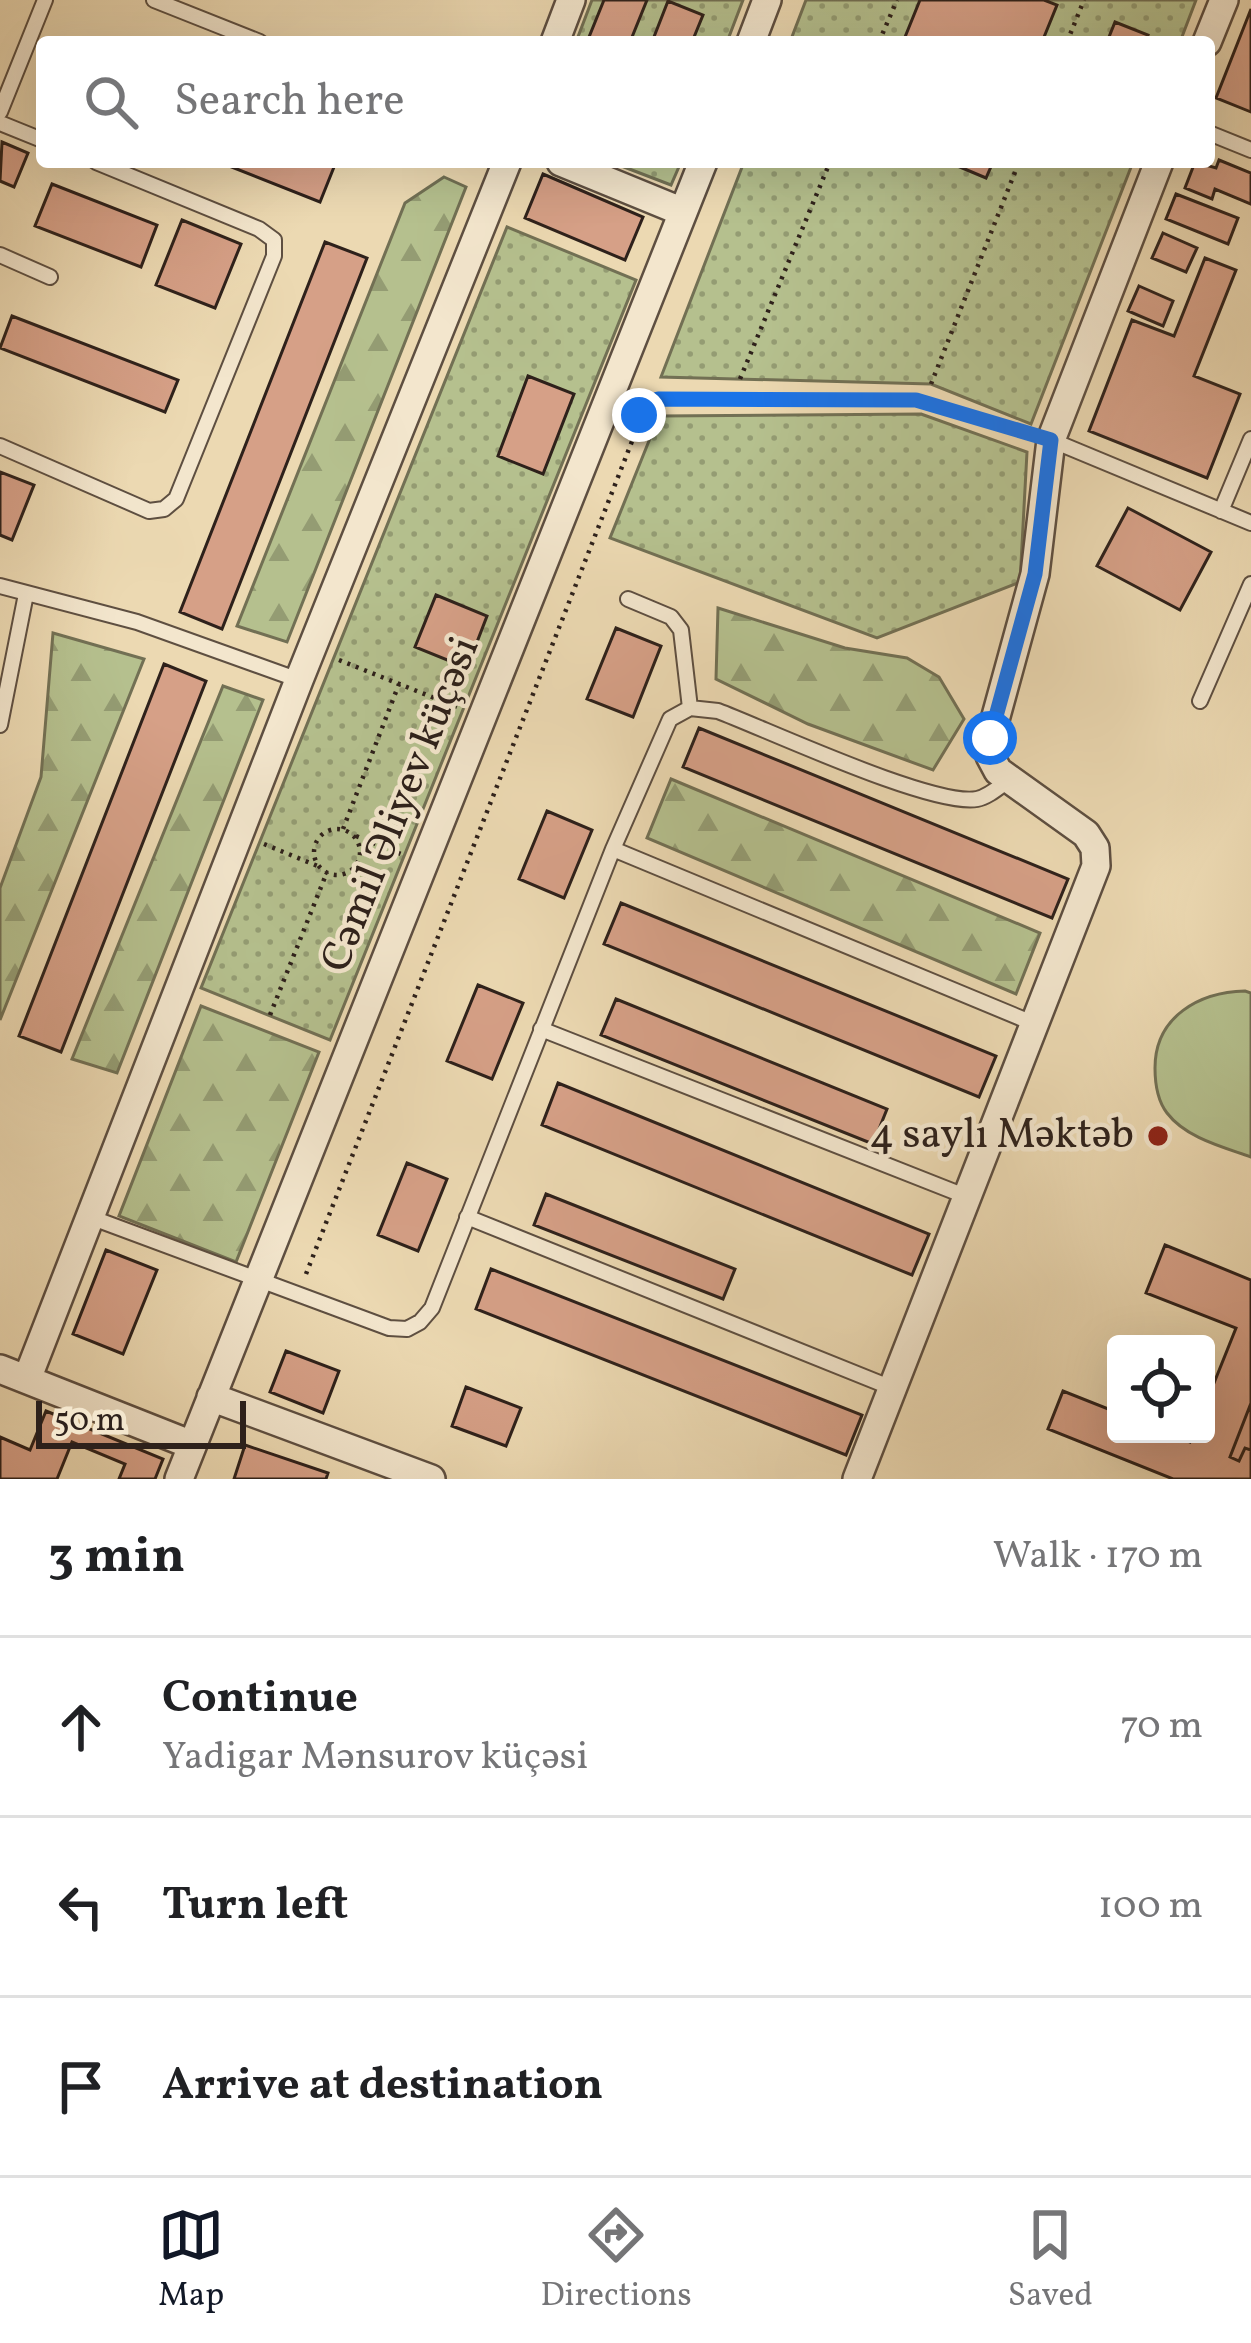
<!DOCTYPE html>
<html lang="en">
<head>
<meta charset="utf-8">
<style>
  body { margin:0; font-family:Vollkorn,serif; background:#f2f2f2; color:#202124 }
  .controls { position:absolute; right:36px; bottom:36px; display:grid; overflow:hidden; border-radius:12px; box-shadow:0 12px 48px #0002 }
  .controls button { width:108px; height:108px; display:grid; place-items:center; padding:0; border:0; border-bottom:3px solid #e0e0e0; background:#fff; color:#202124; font:60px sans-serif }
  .scale { position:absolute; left:36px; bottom:30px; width:210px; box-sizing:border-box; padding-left:12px; border:6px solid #2e211b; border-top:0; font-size:33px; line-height:42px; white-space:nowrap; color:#2e211b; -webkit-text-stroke:9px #f3e6cd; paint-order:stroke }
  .stop { position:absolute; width:36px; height:36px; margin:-27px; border:9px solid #1a73e8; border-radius:50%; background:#fff }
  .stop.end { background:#1a73e8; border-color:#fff; box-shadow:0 3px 12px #0008 }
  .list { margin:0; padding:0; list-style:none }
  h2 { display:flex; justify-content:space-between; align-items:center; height:156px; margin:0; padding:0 48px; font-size:51px }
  h2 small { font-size:39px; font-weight:400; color:#757577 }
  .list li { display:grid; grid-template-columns:78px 1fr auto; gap:36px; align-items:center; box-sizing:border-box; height:180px; padding:0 48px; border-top:3px solid #e0e0e0 }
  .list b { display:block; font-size:45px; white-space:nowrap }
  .list p { margin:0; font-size:39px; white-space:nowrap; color:#757577 }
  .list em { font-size:39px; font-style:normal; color:#757577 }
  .icon { flex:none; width:66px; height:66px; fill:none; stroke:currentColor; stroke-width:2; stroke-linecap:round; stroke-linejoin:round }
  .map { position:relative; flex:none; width:1251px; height:1479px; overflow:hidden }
  .search { position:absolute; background:#fff; box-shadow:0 12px 48px #0002; left:36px; right:36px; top:36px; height:132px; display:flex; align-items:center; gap:30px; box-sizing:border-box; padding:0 42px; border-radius:12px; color:#757577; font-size:45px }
  .sheet { height:696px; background:#fff }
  nav { display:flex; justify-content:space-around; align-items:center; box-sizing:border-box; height:168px; border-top:3px solid #e0e0e0; background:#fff; font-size:33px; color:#757577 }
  nav a { display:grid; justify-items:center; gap:6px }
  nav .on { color:#111827 }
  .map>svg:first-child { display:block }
  .grass { fill:#b5c08e; stroke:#727054; stroke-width:3 }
  .forest { fill:url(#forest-firs); stroke:#727054; stroke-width:3 }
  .park { fill:url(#park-dots); stroke:#727054; stroke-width:3 }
  .building { fill:#d6a087; stroke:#2e211b; stroke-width:3 }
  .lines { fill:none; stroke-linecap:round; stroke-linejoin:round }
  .service-casing { stroke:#5e4f41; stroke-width:18 }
  .minor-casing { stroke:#5e4f41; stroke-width:32 }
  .path { stroke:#2e211b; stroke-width:4.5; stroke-dasharray:3 6; stroke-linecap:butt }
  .service { stroke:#f3e6cd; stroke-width:14 }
  .minor { stroke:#f3e6cd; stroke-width:27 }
  .route { stroke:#1a73e8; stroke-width:15 }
  .poi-dot { fill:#8f2418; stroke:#f3e6cd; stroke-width:4.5 }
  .labels { text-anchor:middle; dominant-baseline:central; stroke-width:9; stroke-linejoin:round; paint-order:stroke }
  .street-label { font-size:42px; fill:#2e211b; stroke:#f3e6cd }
  .poi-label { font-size:42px; fill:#2e211b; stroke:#f3e6cd; text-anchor:end }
</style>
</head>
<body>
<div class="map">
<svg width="1251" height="1479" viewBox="0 0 1251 1479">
  <defs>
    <pattern id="forest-firs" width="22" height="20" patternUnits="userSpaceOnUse" patternTransform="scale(3)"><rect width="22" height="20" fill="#b5c08e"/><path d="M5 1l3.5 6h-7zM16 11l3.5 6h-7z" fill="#949c73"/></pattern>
    <pattern id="park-dots" width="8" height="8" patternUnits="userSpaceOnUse" patternTransform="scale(3)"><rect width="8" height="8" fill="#b5c08e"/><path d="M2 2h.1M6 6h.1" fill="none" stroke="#949c73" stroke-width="1.8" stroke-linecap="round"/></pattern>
  </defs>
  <rect width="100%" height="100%" fill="#ecd9b2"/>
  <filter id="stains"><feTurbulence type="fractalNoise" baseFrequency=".00167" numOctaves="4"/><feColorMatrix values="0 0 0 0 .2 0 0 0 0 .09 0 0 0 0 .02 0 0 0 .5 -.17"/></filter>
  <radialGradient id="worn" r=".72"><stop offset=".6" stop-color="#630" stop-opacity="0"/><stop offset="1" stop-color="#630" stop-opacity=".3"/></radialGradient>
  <!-- grass -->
  <path class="grass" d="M1245,991L1251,993V1157C1223,1147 1186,1138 1167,1113C1157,1100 1155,1083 1155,1068C1155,1016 1200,992 1245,991Z"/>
  <!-- forest -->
  <path class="forest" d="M444,177L466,187L287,642L237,626L405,203Z
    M718,608L845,648L907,658L939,677L964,719L933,770L808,724L716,679Z
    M53,633L144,659L0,1020V888L41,777Z
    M223,686L263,700L117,1073L72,1059Z
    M671,779L1040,933L1016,994L647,838Z
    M201,1006L319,1052L236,1262L119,1216Z"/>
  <!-- park -->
  <path class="park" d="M592,0H743L727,42H576Z
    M806,0H1196L1180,42H790Z
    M611,162H681L671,185Z
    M744,162H1133L1031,424L931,384L661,377Z
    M507,227L636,280L330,1040L201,988Z
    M921,414L1027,452L1020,582L877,638L610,538L659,416Z"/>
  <!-- building -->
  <path class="building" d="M604,0H647L630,42H587Z
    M920,0H1044L1057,5L1042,42H903Z
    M668,1L703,15L692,42H652Z
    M1251,9V112L1216,98Z
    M1115,22L1148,35L1145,42H1107Z
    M2,142L28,153L14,187L0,181Z
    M1219,160L1251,173V204L1215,189L1212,199L1185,188L1195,162L1216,168Z
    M219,162H336L320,202Z
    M948,162H993L986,178Z
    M543,174L643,217L625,260L525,218Z
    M52,184L157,225L141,267L35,226Z
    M1176,194L1238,218L1228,244L1166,219Z
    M182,220L241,244L215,308L156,285Z
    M1163,233L1197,248L1186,272L1152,258Z
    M325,242L367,258L222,629L180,612Z
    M1205,258L1236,270L1194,376L1240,394L1207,478L1089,431L1132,320L1174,336Z
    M1139,286L1173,301L1163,326L1128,311Z
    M12,316L178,380L165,412L0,348Z
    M528,376L574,394L543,474L498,456Z
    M0,472L34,485L12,540L0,535Z
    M1128,508L1211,552L1180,610L1097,566Z
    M436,595L487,616L467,668L415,647Z
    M616,628L661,646L633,717L587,699Z
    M164,664L206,681L61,1052L19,1036Z
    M699,728L1068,879L1052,918L683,767Z
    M547,811L592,830L564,898L519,879Z
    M621,903L996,1056L979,1097L604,944Z
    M478,985L523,1003L492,1079L447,1061Z
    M616,999L887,1109L873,1144L601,1035Z
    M558,1083L929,1234L912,1275L542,1125Z
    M407,1163L447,1179L418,1251L378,1235Z
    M546,1194L735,1269L723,1299L534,1225Z
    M1165,1245L1251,1280V1403L1230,1457L1239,1461L1245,1448L1251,1450V1479H1173L1048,1429L1063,1391L1116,1412V1434H1171L1190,1442L1194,1434H1206V1403L1236,1328L1146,1293Z
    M1165,1245L1251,1280V1479H1173L1048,1429L1063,1391L1116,1412V1434H1171L1190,1442L1194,1434H1206V1403L1236,1328L1146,1293Z
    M106,1250L157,1270L123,1354L73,1334Z
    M491,1269L862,1415L846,1455L476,1309Z
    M286,1351L339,1371L323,1413L270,1392Z
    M466,1387L521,1408L506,1446L452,1426Z
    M46,1411L163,1459L155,1479H119L125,1464L72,1442L57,1479H0V1437L30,1450Z
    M245,1445L328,1473L326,1479H234Z"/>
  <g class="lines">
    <!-- service casing -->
    <g class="service-casing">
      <path id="service" d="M154,0L260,42
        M0,112L45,0
        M0,123L42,140
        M1209,133L1251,150
        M0,255L50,277
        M1051,440L1251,523
        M0,446L149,511L164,509L176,499L274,256V240L259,229L96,162
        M1221,511L1251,439
        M0,586L137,622L299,680
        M628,599L671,617L681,630L690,708
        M1200,701L1251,584
        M0,725L26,594
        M613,849L1035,1024
        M541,1029L965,1196
        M90,1217L389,1328L407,1329L420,1322L432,1308L613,849L670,719L690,708L718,711C768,730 933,807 977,799C988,797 999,787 1009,780
        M467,1217L892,1388"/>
    </g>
    <!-- minor casing -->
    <g class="minor-casing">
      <path id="minor" d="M555,42L571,0
        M751,42L767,0
        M1207,42L1224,0
        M561,162L683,212
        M0,1369L192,1445
        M27,1379L299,680L507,162
        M211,1397L431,1479
        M179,1479L703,162
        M857,1479L1096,866L1095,848L1086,834L998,771L990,756V738L1035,574L1051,440L1159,162"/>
    </g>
    <!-- path -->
    <path class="path" d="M879,42L897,0
      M1067,42L1084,0
      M740,379L830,162
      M931,384L1019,162
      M339,660L457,707
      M343,829L399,684
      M314 852a23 23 0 1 1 46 0a23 23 0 1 1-46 0Z
      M356,836L401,854
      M264,844L320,867
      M270,1015L327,872
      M306,1274L647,403L658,399L916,401L1027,432"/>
    <!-- service -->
    <use href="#service" class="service"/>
    <!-- minor -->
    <use href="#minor" class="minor"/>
  </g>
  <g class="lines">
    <!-- route -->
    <path class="route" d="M639,415L647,403L658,399L916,400L1051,440L1035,574L990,738"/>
  </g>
  <!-- markers -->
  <circle class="poi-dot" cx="1158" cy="1136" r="12"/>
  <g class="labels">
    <!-- street labels -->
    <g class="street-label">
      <text transform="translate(402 805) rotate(-68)">Cəmil Əliyev küçəsi</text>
    </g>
    <!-- poi labels -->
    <g class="poi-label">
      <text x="1134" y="1136">4 saylı Məktəb</text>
    </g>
  </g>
  <rect width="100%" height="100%" filter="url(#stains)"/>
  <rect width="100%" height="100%" fill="url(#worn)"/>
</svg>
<div class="controls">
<button><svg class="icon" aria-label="locate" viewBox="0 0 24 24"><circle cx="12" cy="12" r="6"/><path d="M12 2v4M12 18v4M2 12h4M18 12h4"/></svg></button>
</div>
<div class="scale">50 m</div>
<div class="stop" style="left:990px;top:738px"></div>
<div class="stop end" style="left:639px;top:415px"></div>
<div class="search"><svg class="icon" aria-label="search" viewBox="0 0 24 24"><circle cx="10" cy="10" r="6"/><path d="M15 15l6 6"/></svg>Search here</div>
</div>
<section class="sheet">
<h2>3 min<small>Walk · 170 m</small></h2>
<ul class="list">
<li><svg class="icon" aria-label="ahead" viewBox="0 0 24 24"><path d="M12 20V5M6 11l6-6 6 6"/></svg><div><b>Continue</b><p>Yadigar Mənsurov küçəsi</p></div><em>70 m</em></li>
<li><svg class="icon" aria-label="left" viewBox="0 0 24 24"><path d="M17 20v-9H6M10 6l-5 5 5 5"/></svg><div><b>Turn left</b></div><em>100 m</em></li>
<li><svg class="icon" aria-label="arrive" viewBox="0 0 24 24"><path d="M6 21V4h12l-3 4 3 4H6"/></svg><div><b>Arrive at destination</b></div></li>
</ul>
</section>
<nav>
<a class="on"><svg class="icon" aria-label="map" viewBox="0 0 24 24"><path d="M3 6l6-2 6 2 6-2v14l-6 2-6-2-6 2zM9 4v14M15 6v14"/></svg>Map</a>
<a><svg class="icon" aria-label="directions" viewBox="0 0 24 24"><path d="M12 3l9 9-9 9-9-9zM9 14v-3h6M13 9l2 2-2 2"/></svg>Directions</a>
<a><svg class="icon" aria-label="saved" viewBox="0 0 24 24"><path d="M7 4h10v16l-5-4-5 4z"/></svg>Saved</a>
</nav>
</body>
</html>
